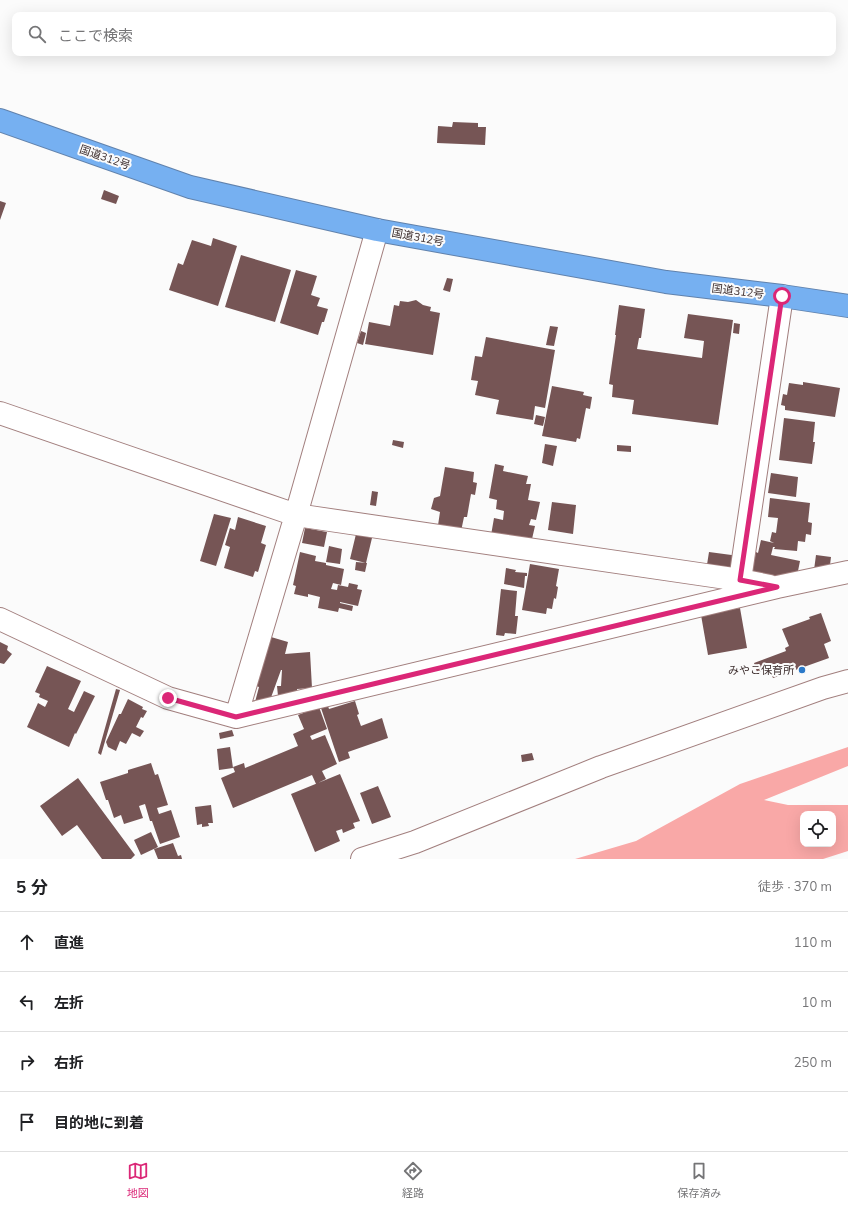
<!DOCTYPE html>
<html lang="ja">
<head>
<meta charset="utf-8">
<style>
  body { margin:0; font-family:Mulish,"Noto Sans JP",sans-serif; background:#f2f2f2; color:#202124 }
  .controls { position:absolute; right:12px; bottom:12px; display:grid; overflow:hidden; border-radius:8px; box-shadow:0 4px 16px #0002 }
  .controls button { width:36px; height:36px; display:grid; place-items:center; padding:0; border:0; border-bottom:1px solid #e0e0e0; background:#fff; color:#202124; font:20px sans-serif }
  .stop { position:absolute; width:12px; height:12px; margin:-9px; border:3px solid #db2777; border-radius:50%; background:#fff }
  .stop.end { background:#db2777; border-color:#fff; box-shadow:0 1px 4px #0008 }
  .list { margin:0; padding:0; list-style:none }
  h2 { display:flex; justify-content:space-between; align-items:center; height:52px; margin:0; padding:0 16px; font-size:17px }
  h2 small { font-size:13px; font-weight:400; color:#757577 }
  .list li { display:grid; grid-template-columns:26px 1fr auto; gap:12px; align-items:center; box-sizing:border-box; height:60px; padding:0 16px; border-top:1px solid #e0e0e0 }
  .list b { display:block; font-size:15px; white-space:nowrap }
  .list em { font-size:13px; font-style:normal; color:#757577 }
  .icon { flex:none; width:22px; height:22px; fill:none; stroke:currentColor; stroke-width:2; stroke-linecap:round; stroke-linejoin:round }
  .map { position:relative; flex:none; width:848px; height:859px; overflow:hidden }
  .search { position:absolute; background:#fff; box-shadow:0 4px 16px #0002; left:12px; right:12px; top:12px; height:44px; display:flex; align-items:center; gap:10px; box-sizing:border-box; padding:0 14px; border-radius:8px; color:#757577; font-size:15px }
  .sheet { height:292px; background:#fff }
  nav { display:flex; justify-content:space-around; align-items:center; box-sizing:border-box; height:56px; border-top:1px solid #e0e0e0; background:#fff; font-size:11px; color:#757577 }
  nav a { display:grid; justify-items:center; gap:2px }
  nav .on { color:#db2777 }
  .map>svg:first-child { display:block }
  .water { fill:#f9a8a7; fill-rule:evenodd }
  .building { fill:#765555 }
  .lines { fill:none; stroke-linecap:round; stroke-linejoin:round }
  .minor-casing { stroke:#a27f7e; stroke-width:24 }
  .highway-casing { stroke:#6182ac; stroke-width:24 }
  .minor { stroke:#fff; stroke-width:22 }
  .highway { stroke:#76b0f1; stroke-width:22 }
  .route { stroke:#db2777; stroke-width:5 }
  .poi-dot { fill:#2b79c9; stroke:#fbfbfb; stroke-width:1.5 }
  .labels { text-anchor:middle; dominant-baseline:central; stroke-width:4; stroke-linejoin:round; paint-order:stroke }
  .street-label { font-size:11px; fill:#3b2c2c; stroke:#fbfbfb }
  .poi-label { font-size:11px; fill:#3b2c2c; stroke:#fbfbfb; text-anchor:end }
</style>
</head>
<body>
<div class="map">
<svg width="848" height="859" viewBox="0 0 848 859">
  <rect width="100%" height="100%" fill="#fbfbfb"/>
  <!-- water -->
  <path class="water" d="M848,747V766L764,800L788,805H848V851L823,859H575L636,841L740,784ZM803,814H833V844H803Z"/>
  <!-- building -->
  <path class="building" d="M453,122L478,123V127H486L485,145L437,143L438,126L452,127Z
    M104,190L119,196L116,204L101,199Z
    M0,201L6,203L0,220Z
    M213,238L237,246L218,306L169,290L178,263L183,265L192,240L211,246Z
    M241,255L291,270L275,322L225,307Z
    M296,270L317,276L311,295L320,298L317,306L328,309L324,322H322L318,335L280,323Z
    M447,278L453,279L450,292L443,290Z
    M416,300L423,305L431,307L430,311L440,313L433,355L365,344L369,322L390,326L394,305L399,306L400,301L408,302Z
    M619,305L645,309L641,338H639L637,349L702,358L704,341L684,338L688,314L733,320L718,425L632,414L634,400L612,397L613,385L609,384L616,335H615Z
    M734,323L740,324L739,334L733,333Z
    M550,326L558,327L554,346L546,345Z
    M361,331L366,333L363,345L357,343Z
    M486,337L555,350L545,408L535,406L533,420L496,414L499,400L475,395L478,381L471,380L475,356L482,357Z
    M803,382L840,388L835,417L785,410V406L781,405L783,394L787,395L789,383L803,385Z
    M552,386L584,392L583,395L592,397L590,409L586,408L580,439L577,438L576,442L542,436Z
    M536,415L545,417L543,426L534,424Z
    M784,418L815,422L813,442H815L812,464L779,460Z
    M393,440L404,442L403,448L392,445Z
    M545,444L557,446L553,466L542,463Z
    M617,445L631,446V452L617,451Z
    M495,464L504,466L503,471L528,476L526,484H531L528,500L540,502L536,520L531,519L529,525L535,526L532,539L490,541L494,518L503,520L504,511L496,509L497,500L489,498Z
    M445,467L474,472L473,482L477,483L475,495L471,494L467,517H464L460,536L437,532L440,512L431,509L434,498L440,496Z
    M771,473L798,477L796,497L768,493Z
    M372,491L378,492L376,506L370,505Z
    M770,498L810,503L808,522L812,523L811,535L806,534L805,542L798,541L797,551L774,549L775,547H773L771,555L800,561L796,581L752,572L756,552L758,553L761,540L774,543L770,541L772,532L776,533L778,518L768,517Z
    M552,502L576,505L573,534L548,530Z
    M214,514L231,518L216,566L200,561Z
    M238,517L266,526L261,543L266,545L258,572L255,571L253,577L224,568L230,547L225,545L230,528L235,530Z
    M305,528L327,532L324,547L302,543Z
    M356,534L372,538L366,563L350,559Z
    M329,546L342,549L340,564L326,562Z
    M300,552L316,556L315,561L326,563V565L344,569L341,585L333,583L331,589L337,590L338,585L348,587L349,583L358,585L357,589L362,590L358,606L340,602V603L353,606L352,611L339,608L338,612L318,608L320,597L308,594V597L294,594L296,586L293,585Z
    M709,552L739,556L736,577L706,571Z
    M816,555L831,557L829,573L814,570Z
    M356,562L367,563L365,572L355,570Z
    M530,564L559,569L556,586L558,587L556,599L554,598L552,609L547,608L546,614L522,610Z
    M506,568L516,570L515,572L527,573V576H525L524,588L504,584Z
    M501,589L517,591L515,616H518L516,634L505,633L504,636L496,635Z
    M740,608L747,648L708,655L701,615Z
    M821,613L831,641L824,644L829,658L773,678L770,671L758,675L754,663L786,651L785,648L789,646L782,629L810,619L809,617Z
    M271,637L288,642L285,654L310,652L312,688L297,689V695L278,696L277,686H281L282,670H281L269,703L255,702L259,687L253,685Z
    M0,642L8,646L7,650L12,654L4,664L0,663Z
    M47,666L81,681L68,709L74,712L84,691L95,696L76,734L75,733L69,747L27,727L38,703L45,707L48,701L39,697L40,694L35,692Z
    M116,689L120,690L101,755L98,753Z
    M128,699L143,707L142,709L147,711L143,718L141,717L136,727L144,731L140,737L132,733L126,744L120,741L116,751L108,747L106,742L119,714H121Z
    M355,701L359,714L357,715L361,726L382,718L388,738L348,752L350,758L339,762L321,708L328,706L329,709Z
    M319,707L327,729L310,736L312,740L325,735L337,764L322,771L326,779L316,784L312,775L233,808L221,778L235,772L233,767L244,763L245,768L298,746L293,734L304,729L298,715Z
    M232,730L234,736L220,739L219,733Z
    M230,747L233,768L219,770L217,749Z
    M532,753L534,760L522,762L521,755Z
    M151,763L155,775L158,774L168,805L157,808L159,814L171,810L180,837L160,844L152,821H150L145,804L139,806L143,818L124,824L121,815L114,818L108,800H106L100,782L128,773V770Z
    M340,774L360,821L353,823L355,828L343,833L342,829L336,831L340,841L315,852L291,794Z
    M78,778L135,855L131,859H102L77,825L62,836L40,806Z
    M378,786L391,817L372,824L360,793Z
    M211,805L213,823H208L209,826L202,827V824L197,825L195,807Z
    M151,832L158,847L141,855L134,840Z
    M173,843L178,856L181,855L182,859H158L154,849Z"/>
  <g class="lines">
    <!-- minor casing -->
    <g class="minor-casing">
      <path id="minor" d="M0,413L296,515L740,580L770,586
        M740,580L782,296
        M0,619L168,698L236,717L777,587L848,572
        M236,717L296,515L377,230
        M362,859L415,842L601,767L823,688L848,681"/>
    </g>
    <!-- highway casing -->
    <g class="highway-casing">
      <path id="highway" d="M0,120L190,187L377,230L666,282L782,296L848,306"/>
    </g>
    <!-- minor -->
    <use href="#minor" class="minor"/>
    <!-- highway -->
    <use href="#highway" class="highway"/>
  </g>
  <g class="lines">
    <!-- route -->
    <path class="route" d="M168,698L236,717L777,587L740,580L782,296"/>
  </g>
  <!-- markers -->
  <circle class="poi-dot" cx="802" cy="670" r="4"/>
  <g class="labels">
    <!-- street labels -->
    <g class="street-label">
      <text transform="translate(105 157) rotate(19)">国道312号</text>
      <text transform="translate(418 237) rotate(11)">国道312号</text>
      <text transform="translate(738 291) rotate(7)">国道312号</text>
    </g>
    <!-- poi labels -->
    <g class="poi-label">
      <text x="794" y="670">みやこ保育所</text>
    </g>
  </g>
</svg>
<div class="controls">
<button><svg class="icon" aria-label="locate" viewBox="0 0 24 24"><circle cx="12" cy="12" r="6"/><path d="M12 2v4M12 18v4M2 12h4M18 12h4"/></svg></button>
</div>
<div class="stop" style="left:782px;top:296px"></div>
<div class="stop end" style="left:168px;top:698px"></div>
<div class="search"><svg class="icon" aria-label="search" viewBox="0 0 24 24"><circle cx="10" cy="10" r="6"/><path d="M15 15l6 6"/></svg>ここで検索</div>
</div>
<section class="sheet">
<h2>5 分<small>徒歩 · 370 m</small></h2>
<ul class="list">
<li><svg class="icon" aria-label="ahead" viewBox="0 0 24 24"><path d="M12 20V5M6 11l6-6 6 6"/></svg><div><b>直進</b></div><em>110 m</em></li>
<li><svg class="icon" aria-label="left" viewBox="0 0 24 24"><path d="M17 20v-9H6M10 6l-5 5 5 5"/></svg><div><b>左折</b></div><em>10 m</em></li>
<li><svg class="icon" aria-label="right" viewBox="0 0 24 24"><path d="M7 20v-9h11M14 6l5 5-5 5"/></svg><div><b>右折</b></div><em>250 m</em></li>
<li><svg class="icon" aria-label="arrive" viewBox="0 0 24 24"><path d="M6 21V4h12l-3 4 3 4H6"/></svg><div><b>目的地に到着</b></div></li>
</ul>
</section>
<nav>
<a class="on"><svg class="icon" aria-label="map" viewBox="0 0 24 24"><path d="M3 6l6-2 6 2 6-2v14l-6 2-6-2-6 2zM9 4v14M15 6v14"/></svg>地図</a>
<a><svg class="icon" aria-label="directions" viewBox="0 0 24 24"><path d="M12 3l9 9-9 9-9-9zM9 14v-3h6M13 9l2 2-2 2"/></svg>経路</a>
<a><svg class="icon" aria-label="saved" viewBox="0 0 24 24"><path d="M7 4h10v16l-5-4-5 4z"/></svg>保存済み</a>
</nav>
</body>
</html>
